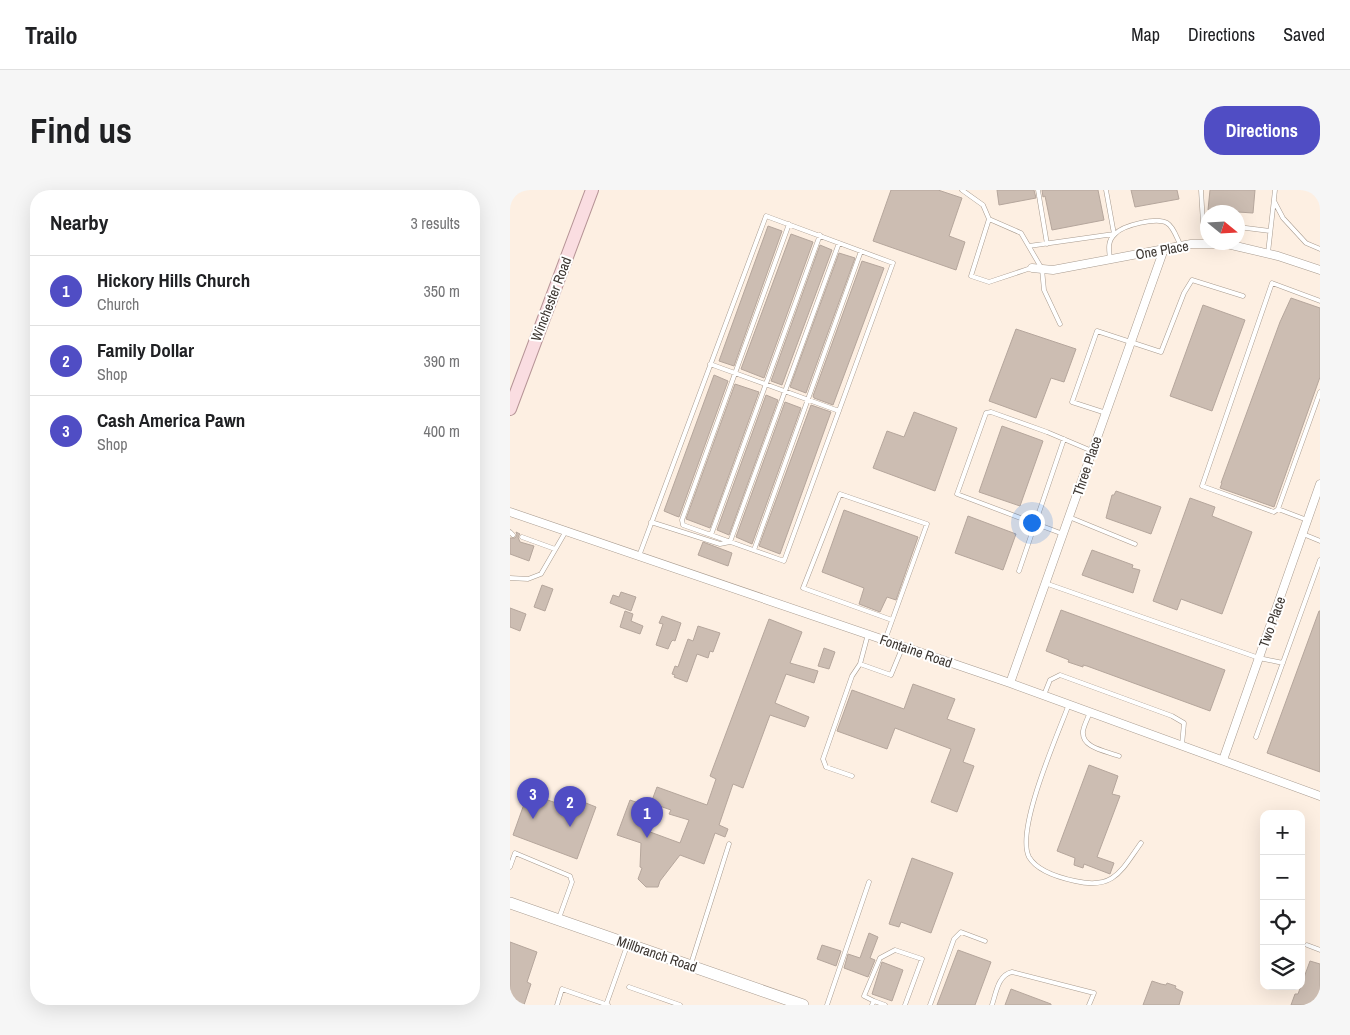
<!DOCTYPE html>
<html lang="en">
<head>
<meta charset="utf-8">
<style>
  body { margin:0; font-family:"Archivo Narrow",sans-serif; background:#f6f6f6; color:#202124 }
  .controls { position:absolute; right:15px; bottom:15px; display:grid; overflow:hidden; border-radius:10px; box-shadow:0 5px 20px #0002 }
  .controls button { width:45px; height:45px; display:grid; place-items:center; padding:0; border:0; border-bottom:1px solid #e0e0e0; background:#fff; color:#202124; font:25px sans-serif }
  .compass { position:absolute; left:690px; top:15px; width:45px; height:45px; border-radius:50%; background:#fff; box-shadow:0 5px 20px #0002; rotate:108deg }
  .you { position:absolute; left:521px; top:332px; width:18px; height:18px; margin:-12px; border:4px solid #fff; border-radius:50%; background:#1a73e8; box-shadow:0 0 0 8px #1a73e833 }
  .badge { display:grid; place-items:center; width:32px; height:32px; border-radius:50%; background:#504dc4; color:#fff; font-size:16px; font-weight:700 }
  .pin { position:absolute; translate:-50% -41px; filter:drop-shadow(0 1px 2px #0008) }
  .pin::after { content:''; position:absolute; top:26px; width:18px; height:15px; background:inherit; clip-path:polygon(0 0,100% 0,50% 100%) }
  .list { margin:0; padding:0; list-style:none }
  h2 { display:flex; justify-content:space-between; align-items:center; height:65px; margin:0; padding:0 20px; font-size:21px }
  h2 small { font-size:16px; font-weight:400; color:#757577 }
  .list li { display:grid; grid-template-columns:32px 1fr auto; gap:15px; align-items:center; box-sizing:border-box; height:70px; padding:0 20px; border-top:1px solid #e0e0e0 }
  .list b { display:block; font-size:19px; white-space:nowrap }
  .list p { margin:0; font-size:16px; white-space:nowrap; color:#757577 }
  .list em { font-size:16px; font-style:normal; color:#757577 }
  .icon { flex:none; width:28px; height:28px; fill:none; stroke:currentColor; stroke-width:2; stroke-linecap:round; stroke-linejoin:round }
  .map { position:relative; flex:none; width:810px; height:815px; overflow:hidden; border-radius:20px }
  header { display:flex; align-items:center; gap:30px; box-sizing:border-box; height:70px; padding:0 25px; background:#fff; border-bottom:1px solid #e0e0e0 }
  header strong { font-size:24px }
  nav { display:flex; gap:28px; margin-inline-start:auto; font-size:18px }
  .intro { display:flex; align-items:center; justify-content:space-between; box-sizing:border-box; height:120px; padding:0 30px }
  h1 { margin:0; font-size:35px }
  .button { padding:12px 22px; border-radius:20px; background:#504dc4; color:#fff; font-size:18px; font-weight:700 }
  main { display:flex; gap:30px; padding:0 30px }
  aside { flex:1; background:#fff; border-radius:20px; box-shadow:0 5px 20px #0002 }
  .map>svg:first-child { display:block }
  .building { fill:#ccbdb2; stroke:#b5a69c }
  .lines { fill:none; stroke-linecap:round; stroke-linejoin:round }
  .service-casing { stroke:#a89b8f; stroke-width:5 }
  .minor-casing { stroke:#a89b8f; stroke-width:9 }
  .secondary-casing { stroke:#a89b8f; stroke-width:12 }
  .primary-casing { stroke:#b69496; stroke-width:14 }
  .service { stroke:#fff; stroke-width:4 }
  .minor { stroke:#fff; stroke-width:8 }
  .secondary { stroke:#fff; stroke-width:11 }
  .primary { stroke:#fadde1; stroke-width:12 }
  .labels { text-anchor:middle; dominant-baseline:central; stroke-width:4; stroke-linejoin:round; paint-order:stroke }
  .street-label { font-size:14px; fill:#3c3631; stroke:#fff }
</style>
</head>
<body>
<header>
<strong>Trailo</strong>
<nav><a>Map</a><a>Directions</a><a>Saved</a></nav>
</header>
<div class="intro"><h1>Find us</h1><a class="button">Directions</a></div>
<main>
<aside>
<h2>Nearby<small>3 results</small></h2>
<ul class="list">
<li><span class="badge">1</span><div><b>Hickory Hills Church</b><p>Church</p></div><em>350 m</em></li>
<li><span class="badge">2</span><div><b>Family Dollar</b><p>Shop</p></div><em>390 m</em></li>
<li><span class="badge">3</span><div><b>Cash America Pawn</b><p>Shop</p></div><em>400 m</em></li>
</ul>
</aside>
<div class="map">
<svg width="810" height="815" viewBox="0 0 810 815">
  <rect width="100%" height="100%" fill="#fdefe2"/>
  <!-- building -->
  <path class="building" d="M381,0H428L452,8L439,46L455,52L446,80L363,51Z
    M487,0H524L526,8L489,15Z
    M532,0H588L594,30L542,40L535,6L533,7Z
    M621,0H667L669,9L625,17Z
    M700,0H745L743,23L698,20Z
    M258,36L272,41L224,176L209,171Z
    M281,44L303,52L254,188L231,179Z
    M310,55L322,60L272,195L261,191Z
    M329,63L345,68L296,203L280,197Z
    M352,71L374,78L323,215L304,208L303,206Z
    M781,108L810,118V187L764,317L710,298L712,293H711L770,132Z
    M693,115L735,130L702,221L660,206Z
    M506,139L566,159L554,192L541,188L526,228L479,211Z
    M204,185L218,191L169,327L166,326L154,321Z
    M225,194L249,202L200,338L176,329Z
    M256,205L268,210L219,345L207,340Z
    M275,212L291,218L242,354L226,347Z
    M301,215L321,222L270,364L249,356Z
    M404,222L447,238L425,301L363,278L377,241L394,247Z
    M492,236L533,251L510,316L469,302Z
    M606,301L651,317L641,344L596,328L602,305H604Z
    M680,308L705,317L702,326L742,342L712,424L671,409L667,420L643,411Z
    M334,320L408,347L386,410L377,407L370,422L349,414L354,398L312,382Z
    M458,326L506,344L493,380L445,363Z
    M6,342L10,344L8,347L10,352L24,356L19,371L0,364V348H5L7,345Z
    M193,352L222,363L218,376L188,365Z
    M582,360L623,375L622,378L630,380L623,403L572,385Z
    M32,395L43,399L35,421L24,417Z
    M111,402L126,407L121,421L100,413L103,405L109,407Z
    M0,418L16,424L10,441L0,437Z
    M551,420L715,480L700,521L577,476L573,475V477L558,472L559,470L536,461Z
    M115,421L123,424L121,431L133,436L130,444L110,437Z
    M809,421H810V582L757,563Z
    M152,426L171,433L165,451L163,450L161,452L158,459L146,455L153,434L149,433Z
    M259,429L292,442L280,473L308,481L304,493L276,484L265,513L299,527L295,537L260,525L233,598L223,594L209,635L218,639L215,647L205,643L194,674L170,665L150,691L148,697H136L128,689L132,678L130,677L131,653L107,645L120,610L140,617L132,639L170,653L179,630L159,624L161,620L141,613L147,597L197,615L206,589L200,586Z
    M188,436L210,443L203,462L200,461L198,468L187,464L177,492L164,487L165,485L162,484L165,476L168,477L178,449L183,451Z
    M314,458L325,462L319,479L308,476Z
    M403,494L445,509L437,529L465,539L453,572L464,576L447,622L421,612L441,559L385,538L377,559L327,541L342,500L394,519Z
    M579,575L608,586L602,604L610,606L587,667L604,673L600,684L574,674L573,678L564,675L565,668L547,661Z
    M18,603L49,614L53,604L86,617L67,669L3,645Z
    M402,668L443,683L421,743L391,732L389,737L379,734Z
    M359,743L368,747L360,768L365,770L358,787L334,778L338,764L350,768Z
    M0,752L27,762L17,792L21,794L14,815L0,810Z
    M312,755L331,761L326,776L307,769Z
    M448,760L481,772L465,815H427Z
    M800,771L810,774V815H781L785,804H788Z
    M372,772L393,780L382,811L362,804Z
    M642,791L651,794L656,795L657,793L666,796L665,798L673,802L669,815H633Z
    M501,799L541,814V815H495Z"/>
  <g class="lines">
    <!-- service casing -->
    <g class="service-casing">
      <path id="service" d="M452,0L473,15L479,29L511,43L532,79L534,100L550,134
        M528,0L537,54
        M691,0L693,33L698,34
        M764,11L773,28L796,53L810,59
        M479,29L461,86L479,92L521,78
        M728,37L760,41
        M519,56L604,44L596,0
        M758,63L765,0
        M600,69C599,60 597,51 605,44C613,35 647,27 657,33C664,37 667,49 671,56
        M200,174L329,221
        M596,223L562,212L587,141L651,162L674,103L682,90L733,106
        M768,319L810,202
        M559,327L625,354
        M797,330L768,319L764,322L692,296L762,93L810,111
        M141,332L210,354L220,352L329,53
        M0,342L3,345
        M553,344L447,304L476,223L481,222L537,242L582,261
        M793,344L810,351
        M201,345L310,45
        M12,347L45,359
        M244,360L351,61
        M129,366L256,26L383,73L274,371L173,335L172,330L279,34
        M509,381L554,249
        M0,388L18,389L31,384L56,341
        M535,393L749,468L773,473
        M358,444L350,474L381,485L393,456
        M375,450L417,334L330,304L293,398L382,430
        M534,505L540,490L550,485L662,526L674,533L672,555
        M559,514C548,544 505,640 519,667C527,681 551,688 565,691C604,700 611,681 631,653
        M580,522C578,528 574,535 573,541C571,558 596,561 609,566
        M746,547L810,370
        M342,586L316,577L313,569L342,486L350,474
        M0,677L5,663L60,686L62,692L49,728
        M797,755L810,760
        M181,774L219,654
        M119,797L170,815
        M364,811L354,806L370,768L385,760L412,769L395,815
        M47,815L52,799L98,815
        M96,815L117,756
        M317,815L359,692
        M362,815L364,811L375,815
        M420,815L444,749L451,742L475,751
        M482,815C486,803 488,785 502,782L584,803L579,815"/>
    </g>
    <!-- minor casing -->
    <g class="minor-casing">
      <path id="minor" d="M522,78L543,80L681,54H717L768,66L810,80
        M0,322L500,493L810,606
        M500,493L654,59
        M713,570L810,294"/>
    </g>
    <!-- secondary casing -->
    <g class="secondary-casing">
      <path id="secondary" d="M0,713L293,815"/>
    </g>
    <!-- primary casing -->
    <g class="primary-casing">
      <path id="primary" d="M0,219L82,0"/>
    </g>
    <!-- service -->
    <use href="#service" class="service"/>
    <!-- minor -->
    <use href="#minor" class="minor"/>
    <!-- secondary -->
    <use href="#secondary" class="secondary"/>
    <!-- primary -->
    <use href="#primary" class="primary"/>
  </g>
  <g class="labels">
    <!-- street labels -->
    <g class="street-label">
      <text transform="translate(652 60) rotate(-10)">One Place</text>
      <text transform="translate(41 109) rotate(-69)">Winchester Road</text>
      <text transform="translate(577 276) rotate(-71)">Three Place</text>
      <text transform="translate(762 432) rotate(-70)">Two Place</text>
      <text transform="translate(406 461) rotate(19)">Fontaine Road</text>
      <text transform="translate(147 764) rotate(19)">Millbranch Road</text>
    </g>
  </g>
</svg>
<div class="controls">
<button>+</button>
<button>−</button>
<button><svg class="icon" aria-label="locate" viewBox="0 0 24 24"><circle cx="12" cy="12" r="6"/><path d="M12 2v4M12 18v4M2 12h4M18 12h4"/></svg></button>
<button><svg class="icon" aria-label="layers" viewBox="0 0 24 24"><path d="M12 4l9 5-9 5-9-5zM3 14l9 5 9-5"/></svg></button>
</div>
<svg class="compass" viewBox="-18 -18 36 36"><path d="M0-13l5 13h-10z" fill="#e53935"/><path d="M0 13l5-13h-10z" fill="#757577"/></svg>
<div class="you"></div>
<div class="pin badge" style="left:137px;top:648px">1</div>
<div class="pin badge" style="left:60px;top:637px">2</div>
<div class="pin badge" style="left:23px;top:629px">3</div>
</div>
</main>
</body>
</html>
